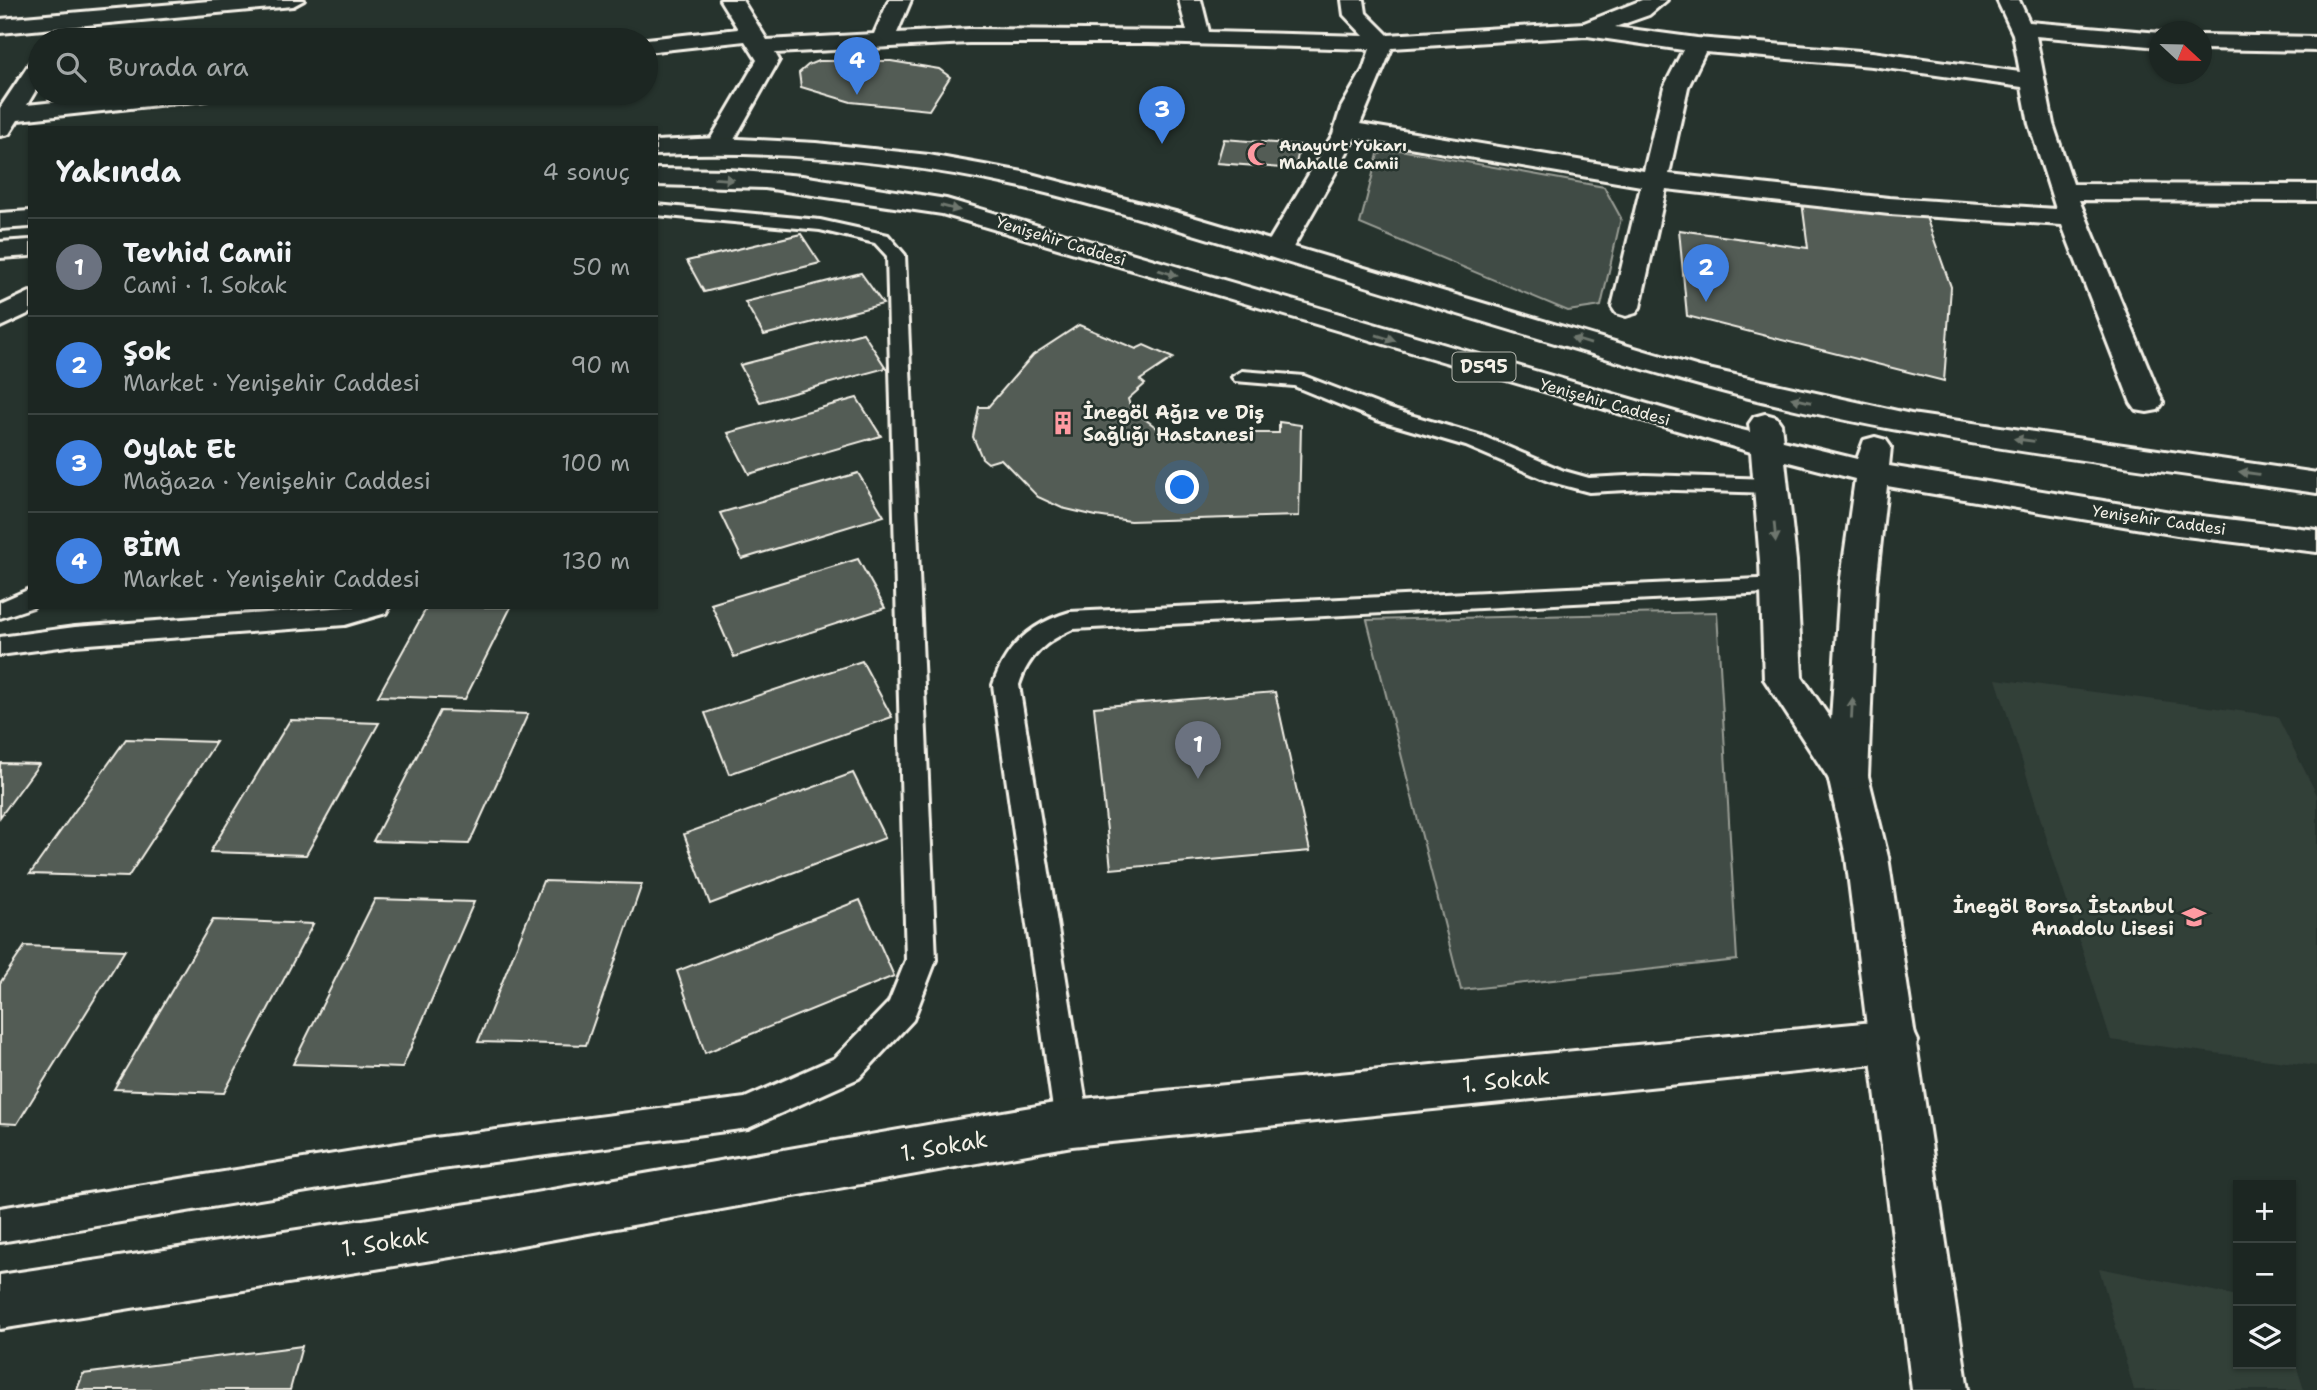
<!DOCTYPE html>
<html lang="tr">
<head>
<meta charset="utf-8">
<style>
  body { margin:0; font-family:"Shantell Sans",sans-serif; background:#252e2a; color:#f1f3f6 }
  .controls { position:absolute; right:21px; bottom:21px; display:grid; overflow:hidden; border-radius:0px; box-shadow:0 2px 5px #0004 }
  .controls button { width:63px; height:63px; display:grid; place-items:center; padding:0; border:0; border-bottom:2px solid #3a4340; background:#1c2622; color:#f1f3f6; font:35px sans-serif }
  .compass { position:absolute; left:2149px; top:21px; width:63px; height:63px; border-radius:50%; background:#1c2622; box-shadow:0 2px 5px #0004; rotate:112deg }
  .you { position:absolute; left:1183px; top:488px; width:24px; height:24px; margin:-18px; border:5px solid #fff; border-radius:50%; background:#1a73e8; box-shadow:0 0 0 10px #1a73e833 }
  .badge { display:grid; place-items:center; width:46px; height:46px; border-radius:50%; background:#2563eb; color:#fff; font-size:23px; font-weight:700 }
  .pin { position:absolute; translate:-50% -58px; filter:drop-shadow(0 2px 4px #0008) }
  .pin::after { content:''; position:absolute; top:37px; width:24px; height:21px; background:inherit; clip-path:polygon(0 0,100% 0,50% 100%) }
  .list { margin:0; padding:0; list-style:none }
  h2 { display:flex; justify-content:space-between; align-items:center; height:91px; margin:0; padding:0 28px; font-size:30px }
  h2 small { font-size:23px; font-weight:400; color:#a0a5a5 }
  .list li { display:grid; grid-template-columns:46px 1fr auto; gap:21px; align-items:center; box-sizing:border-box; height:98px; padding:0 28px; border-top:2px solid #3a4340 }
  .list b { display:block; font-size:26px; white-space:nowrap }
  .list p { margin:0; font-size:23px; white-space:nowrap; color:#a0a5a5 }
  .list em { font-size:23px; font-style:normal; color:#a0a5a5 }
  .icon { flex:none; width:38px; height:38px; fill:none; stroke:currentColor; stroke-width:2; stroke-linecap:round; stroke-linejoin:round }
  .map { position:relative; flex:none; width:2317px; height:1390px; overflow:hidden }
  .search { position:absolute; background:#1c2622; box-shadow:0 2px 5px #0004; left:28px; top:28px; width:630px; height:77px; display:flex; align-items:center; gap:18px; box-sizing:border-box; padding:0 24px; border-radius:38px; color:#a0a5a5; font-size:26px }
  .panel { position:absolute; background:#1c2622; box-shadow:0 2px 5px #0004; left:28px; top:126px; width:630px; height:483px; border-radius:0px }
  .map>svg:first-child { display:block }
  .built { fill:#333f39 }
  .green { fill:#414b45; stroke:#9a9e96; stroke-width:2 }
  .building { fill:#525c55; stroke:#f4f1e8; stroke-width:2 }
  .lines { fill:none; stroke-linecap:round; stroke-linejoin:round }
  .lane-casing { stroke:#f4f1e8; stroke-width:6 }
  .street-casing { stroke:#f4f1e8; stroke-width:6 }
  .secondary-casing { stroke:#f4f1e8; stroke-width:6 }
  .highway-casing { stroke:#f4f1e8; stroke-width:6 }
  .lane { fill:#26332d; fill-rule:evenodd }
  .street { fill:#26332d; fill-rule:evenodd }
  .secondary { fill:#26332d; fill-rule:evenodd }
  .highway { fill:#26332d; fill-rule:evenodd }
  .oneway { fill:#6e766e }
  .labels { text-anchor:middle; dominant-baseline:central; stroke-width:5; stroke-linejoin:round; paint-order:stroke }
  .far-poi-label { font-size:16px; font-weight:bold; fill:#f4f1e8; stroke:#26332d; text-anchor:start }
  .far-street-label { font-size:16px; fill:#f4f1e8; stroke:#26332d }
  .shield { fill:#26332d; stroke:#b6b8b0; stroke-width:2 }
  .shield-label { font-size:18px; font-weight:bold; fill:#f4f1e8 }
  .poi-label { font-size:19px; font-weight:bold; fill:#f4f1e8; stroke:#26332d; text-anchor:start }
  .near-street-label { font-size:23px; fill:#f4f1e8; stroke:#26332d }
</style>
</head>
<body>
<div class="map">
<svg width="2317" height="1390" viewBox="0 0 2317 1390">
  <rect width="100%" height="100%" fill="#26332d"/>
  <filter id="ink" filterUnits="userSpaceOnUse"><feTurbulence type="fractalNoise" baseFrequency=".0143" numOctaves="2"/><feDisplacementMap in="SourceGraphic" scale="14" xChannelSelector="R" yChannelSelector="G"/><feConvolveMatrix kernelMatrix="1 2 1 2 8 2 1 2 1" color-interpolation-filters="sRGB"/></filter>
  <g filter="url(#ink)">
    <!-- built -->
    <path class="built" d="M1996,679L2277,716L2317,795V1066L2111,1040Z
      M2099,1268L2238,1296V1364H2291V1349L2304,1390H2134Z"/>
    <!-- green -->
    <path class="green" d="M1400,150L1604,187L1621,218L1601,306L1568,311L1360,224L1378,154Z
      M1717,612L1737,960L1461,990L1367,620Z"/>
    <!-- building -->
    <path class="building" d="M818,61H891L939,69L950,77L929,110L851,102L801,87L799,73L808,65Z
      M1224,139L1300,145L1295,169L1217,163Z
      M1802,202L1926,217L1951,287L1944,381L1687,316L1679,230L1808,248Z
      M801,234L820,263L704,292L687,261Z
      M861,273L883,304L764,335L745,302Z
      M1079,325L1136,349L1144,345L1173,358L1140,380L1145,384L1128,399L1131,409L1164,433H1279V422L1301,425L1299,516L1130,521L1096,516L1062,508L1038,497L1001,459L988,463L982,458L973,437L979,407H988L1033,355Z
      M863,333L886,368L760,402L740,365Z
      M857,398L881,436L749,474L728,433Z
      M858,473L884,516L742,559L720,513Z
      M858,559L885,608L734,657L711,604Z
      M427,607H511L465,699L378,696Z
      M862,661L892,717L729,774L705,713Z
      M1275,692L1310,851L1111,869L1094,707Z
      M440,711L528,714L469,844L373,841Z
      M290,720L379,723L306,855L210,852Z
      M126,739L216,742L128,877L30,874Z
      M0,763L39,764L0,817Z
      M853,773L885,838L710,904L684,834Z
      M543,881L642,884L586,1045L478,1042Z
      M375,899L474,902L402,1068L293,1064Z
      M860,900L894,976L705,1053L677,971Z
      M213,920L313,924L224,1093L114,1089Z
      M25,946L125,950L17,1124L0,1123V983Z
      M302,1346L290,1390H77L83,1374Z"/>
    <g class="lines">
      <!-- lane casing -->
      <g class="lane-casing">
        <path id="lane" d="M656,205L820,220L888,235L905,255L936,960L913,1020L859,1078L748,1128L434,1170L0,1242V1208L434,1138L745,1098L835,1058L889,1002L906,960L887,256L875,243L820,230L656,215Z
          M1242,371L1304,376L1393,410L1482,436L1564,471L1589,478L1645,475L1771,479L1779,481L1782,486L1779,491L1771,493L1645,489L1589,492L1548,481L1466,446L1377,420L1294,386L1235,381L1232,377Z
          M1779,578L1788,580L1791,586L1788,592L1073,629C1046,641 1028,656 1019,685L1089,1123L1084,1134L1072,1138L1060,1134L1055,1123L993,685C1005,647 1031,623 1070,612Z
          M30,589V607H33L0,618V602Z
          M346,607H389L386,613L345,625L75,645L0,655V637L75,627Z"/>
      </g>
      <!-- street casing -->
      <g class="street-casing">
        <path id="street" d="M221,0H304L293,6L0,33V19Z
          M720,0H742L767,40L874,34L889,0H911L897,33L969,29L1187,31L1179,0H1201L1209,32L1364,36L1344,15L1342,0H1364L1366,13L1388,35L1584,23L1642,0H1667L1649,15L1615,27L1697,38L1872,52L2020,72L2013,34L1997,0H2019L2029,22L2160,33V47L2036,36L2053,124L2073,184L2317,185V201L2079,200L2163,403L2158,410L2147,412L2136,410L2131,403L2062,225L1889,214L1666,189L1640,307L1636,313L1626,316L1616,313L1612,307L1641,186L1355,138L1291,251L1287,257H1267L1263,251L1333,134L1341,108L1363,70L1370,49L1149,43H969L775,53L779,60L731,145L728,150H710L707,145L757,60L745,41L646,52V40H638L738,29ZM1587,36L1683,50L1664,87L1644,171L1360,124L1392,48ZM1705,52L1872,66L2022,87L2029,124L2056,209L1889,198L1669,174L1688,87Z
          M2202,35L2317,37V51L2202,49Z
          M40,58V83L27,105L140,93H217L213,98L205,100L18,120L9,134L0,136V108L32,60Z
          M1894,1020L1911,1026L1918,1041L1911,1056L1894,1062L1072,1146L488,1251L0,1329V1275L488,1201L1072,1100Z"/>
      </g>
      <!-- secondary casing -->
      <g class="secondary-casing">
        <path id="secondary" d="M1848,761L1862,765L1868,776L1888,857L1968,1390H1912L1846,857L1828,776L1834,765Z"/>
      </g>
      <!-- highway casing -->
      <g class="highway-casing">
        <path id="highway" d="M719,138L816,143L929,155L1023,172L1179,213L1699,367L1911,414L2317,473V493C2103,462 1886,439 1678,379C1544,341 1410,299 1276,259C1192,234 1107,207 1021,187C903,161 778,150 656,155V141Z
          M656,169L729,170L802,176L946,199L1709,422L1750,432L1749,424L1754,417L1765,414L1776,417L1781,424L1783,441L1857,459L1864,440L1875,437L1886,440L1891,447L1889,466L2177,513L2317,530V552L2177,535L1887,486L1876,585L1868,776L1862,787L1848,791L1834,787L1764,679L1760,561L1751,452L942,214L765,188L656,185ZM1785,461L1855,479L1840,585L1831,720L1802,677L1796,561Z
          M30,211V227L0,229V213Z
          M30,240V256L0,258V242Z
          M30,292V313L0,327V306Z"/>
      </g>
      <!-- lane -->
      <use href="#lane" class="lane"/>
      <!-- street -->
      <use href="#street" class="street"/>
      <!-- secondary -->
      <use href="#secondary" class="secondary"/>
      <!-- highway -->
      <use href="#highway" class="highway"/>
    </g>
    <!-- one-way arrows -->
    <defs><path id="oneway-solid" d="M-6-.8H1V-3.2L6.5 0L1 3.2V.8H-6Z" transform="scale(1.75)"/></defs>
    <g class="oneway">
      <use href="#oneway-solid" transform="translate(724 179) rotate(3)"/>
      <use href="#oneway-solid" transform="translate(950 208) rotate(14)"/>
      <use href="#oneway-solid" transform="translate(1168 273) rotate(17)"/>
      <use href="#oneway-solid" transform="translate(1386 338) rotate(17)"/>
      <use href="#oneway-solid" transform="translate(1581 341) rotate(-163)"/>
      <use href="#oneway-solid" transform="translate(1801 400) rotate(-167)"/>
      <use href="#oneway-solid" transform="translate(2024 440) rotate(-172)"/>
      <use href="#oneway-solid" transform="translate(2249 473) rotate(-172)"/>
      <use href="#oneway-solid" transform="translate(1775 532) rotate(85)"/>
      <use href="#oneway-solid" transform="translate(1852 708) rotate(-87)"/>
    </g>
  </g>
  <!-- icons -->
  <defs>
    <g id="mosque-bare" transform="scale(1.89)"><path d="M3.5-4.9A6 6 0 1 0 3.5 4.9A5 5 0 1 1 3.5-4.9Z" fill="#ff9aa2" stroke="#26332d" stroke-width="2.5" paint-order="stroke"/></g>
    <g id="building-bare" transform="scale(1.89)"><path d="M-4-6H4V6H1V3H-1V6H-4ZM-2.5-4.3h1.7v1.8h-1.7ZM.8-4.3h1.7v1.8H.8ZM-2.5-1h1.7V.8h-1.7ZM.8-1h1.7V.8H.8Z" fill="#ff9aa2" stroke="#26332d" stroke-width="2.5" paint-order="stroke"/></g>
    <g id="school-bare" transform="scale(1.89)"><path d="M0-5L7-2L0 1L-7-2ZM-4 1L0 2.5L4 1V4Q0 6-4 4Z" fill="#ff9aa2" stroke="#26332d" stroke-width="2.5" paint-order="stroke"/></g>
  </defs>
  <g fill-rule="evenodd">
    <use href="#mosque-bare" x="1259" y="154"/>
    <use href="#building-bare" x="1063" y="423"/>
    <use href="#school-bare" x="2194" y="917"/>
  </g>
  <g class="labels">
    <!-- far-poi labels -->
    <g class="far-poi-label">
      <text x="1279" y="145">Anayurt Yukarı<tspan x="1279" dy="18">Mahalle Camii</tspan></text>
    </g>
    <!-- far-street labels -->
    <g class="far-street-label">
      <text transform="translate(1061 241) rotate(17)">Yenişehir Caddesi</text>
      <text transform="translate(1605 402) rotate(16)">Yenişehir Caddesi</text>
      <text transform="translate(2159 520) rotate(8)">Yenişehir Caddesi</text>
    </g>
    <!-- shield labels -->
    <rect class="shield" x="1452.5" y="352.5" width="63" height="29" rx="5"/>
    <g class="shield-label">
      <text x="1484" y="367">D595</text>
    </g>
    <!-- poi labels -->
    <g class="poi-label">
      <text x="1083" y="412">İnegöl Ağız ve Diş<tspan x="1083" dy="22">Sağlığı Hastanesi</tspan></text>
      <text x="2174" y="906" text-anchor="end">İnegöl Borsa İstanbul<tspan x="2174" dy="22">Anadolu Lisesi</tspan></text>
    </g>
    <!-- near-street labels -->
    <g class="near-street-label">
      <text transform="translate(1506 1080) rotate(-6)">1. Sokak</text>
      <text transform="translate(944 1146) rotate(-10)">1. Sokak</text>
      <text transform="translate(385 1242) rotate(-9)">1. Sokak</text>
    </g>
  </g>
</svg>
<div class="controls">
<button>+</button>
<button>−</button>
<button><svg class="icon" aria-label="layers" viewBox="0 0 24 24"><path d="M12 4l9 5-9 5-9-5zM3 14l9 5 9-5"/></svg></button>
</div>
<svg class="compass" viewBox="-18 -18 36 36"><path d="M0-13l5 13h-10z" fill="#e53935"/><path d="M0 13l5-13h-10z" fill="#a0a5a5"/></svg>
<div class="you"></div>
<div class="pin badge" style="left:1198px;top:779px;background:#6b7280">1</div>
<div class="pin badge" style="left:1706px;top:302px;background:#3f7fe0">2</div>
<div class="pin badge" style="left:1162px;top:144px;background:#3f7fe0">3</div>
<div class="pin badge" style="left:857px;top:95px;background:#3f7fe0">4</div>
<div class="search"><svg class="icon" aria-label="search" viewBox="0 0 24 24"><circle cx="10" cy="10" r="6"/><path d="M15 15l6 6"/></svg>Burada ara</div>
<section class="panel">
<h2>Yakında<small>4 sonuç</small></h2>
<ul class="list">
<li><span class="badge" style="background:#6b7280">1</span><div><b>Tevhid Camii</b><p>Cami · 1. Sokak</p></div><em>50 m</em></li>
<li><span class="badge" style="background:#3f7fe0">2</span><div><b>Şok</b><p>Market · Yenişehir Caddesi</p></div><em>90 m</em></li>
<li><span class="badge" style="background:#3f7fe0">3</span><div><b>Oylat Et</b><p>Mağaza · Yenişehir Caddesi</p></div><em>100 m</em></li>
<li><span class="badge" style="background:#3f7fe0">4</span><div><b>BİM</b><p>Market · Yenişehir Caddesi</p></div><em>130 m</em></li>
</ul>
</section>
</div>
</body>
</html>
